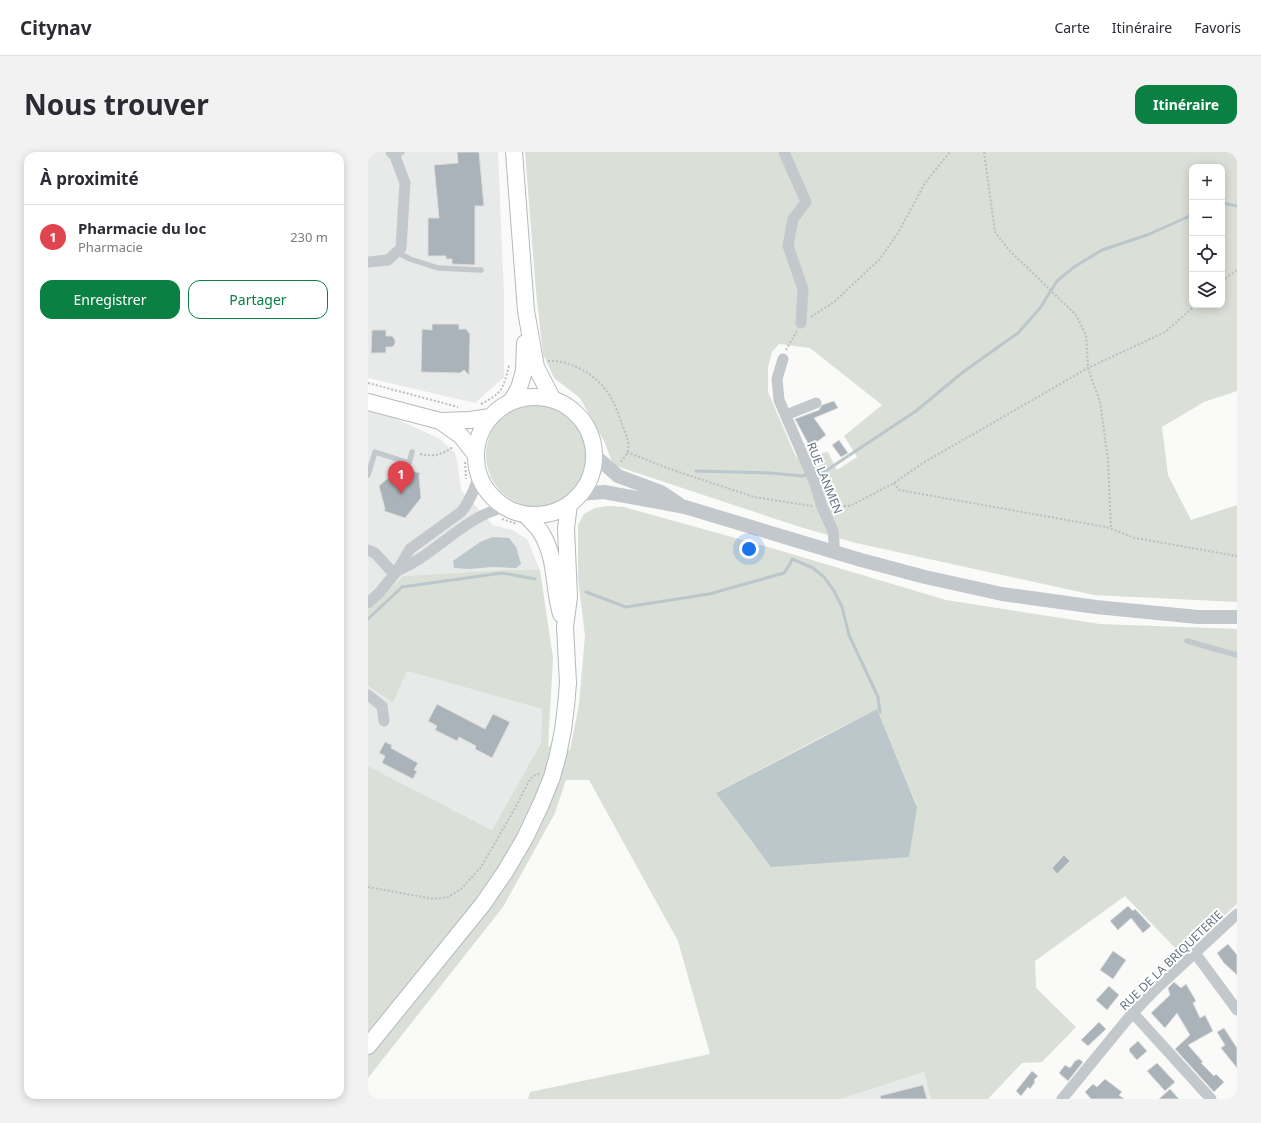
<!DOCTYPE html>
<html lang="fr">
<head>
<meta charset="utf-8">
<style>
  body { margin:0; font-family:"Noto Sans",sans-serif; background:#f2f2f3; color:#2b2b33 }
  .controls { position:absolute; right:12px; top:12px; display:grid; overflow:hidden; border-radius:8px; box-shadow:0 2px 10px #0003 }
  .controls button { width:36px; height:36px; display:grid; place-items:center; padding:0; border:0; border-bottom:1px solid #e1e1e2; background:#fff; color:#2b2b33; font:20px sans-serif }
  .you { position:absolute; left:381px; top:397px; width:14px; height:14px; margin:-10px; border:3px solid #fff; border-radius:50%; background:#1a73e8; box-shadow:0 0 0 6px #1a73e833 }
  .badge { display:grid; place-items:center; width:26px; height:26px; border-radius:50%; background:#0b8043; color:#fff; font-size:13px; font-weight:700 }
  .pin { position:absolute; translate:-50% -33px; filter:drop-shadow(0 1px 2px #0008) }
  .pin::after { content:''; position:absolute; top:21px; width:14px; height:12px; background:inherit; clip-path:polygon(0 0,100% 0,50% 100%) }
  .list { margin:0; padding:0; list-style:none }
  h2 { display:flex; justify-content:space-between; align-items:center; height:52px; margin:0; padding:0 16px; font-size:17px }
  h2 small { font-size:13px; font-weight:400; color:#7c7c81 }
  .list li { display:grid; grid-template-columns:26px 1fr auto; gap:12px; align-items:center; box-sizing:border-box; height:64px; padding:0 16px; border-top:1px solid #e1e1e2 }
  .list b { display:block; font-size:15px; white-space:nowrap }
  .list p { margin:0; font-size:13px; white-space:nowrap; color:#7c7c81 }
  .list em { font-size:13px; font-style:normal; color:#7c7c81 }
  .actions { display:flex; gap:8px; padding:12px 16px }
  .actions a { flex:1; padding:9px 0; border:1px solid #0b8043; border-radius:12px; text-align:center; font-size:14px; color:#0b8043 }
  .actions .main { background:#0b8043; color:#fff }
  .icon { flex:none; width:22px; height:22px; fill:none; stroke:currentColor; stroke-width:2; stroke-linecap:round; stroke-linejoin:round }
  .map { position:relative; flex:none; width:869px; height:947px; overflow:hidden; border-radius:12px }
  header { display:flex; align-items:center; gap:24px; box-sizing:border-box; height:56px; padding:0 20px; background:#fff; border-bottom:1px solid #e1e1e2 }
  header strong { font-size:19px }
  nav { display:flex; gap:22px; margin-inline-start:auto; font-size:14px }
  .intro { display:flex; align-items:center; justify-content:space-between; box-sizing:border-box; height:96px; padding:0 24px }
  h1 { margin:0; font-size:28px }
  .button { padding:10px 18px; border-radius:12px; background:#0b8043; color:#fff; font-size:14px; font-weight:700 }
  main { display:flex; gap:24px; padding:0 24px }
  aside { flex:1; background:#fff; border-radius:12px; box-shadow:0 2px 10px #0003 }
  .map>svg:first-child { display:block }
  .built { fill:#e8e9e9 }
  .green { fill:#dadfd7; fill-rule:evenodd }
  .water { fill:#bbc7cb }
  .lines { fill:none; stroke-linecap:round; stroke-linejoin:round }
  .stream { stroke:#bbc7cb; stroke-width:3 }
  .building { fill:#aab3b9; stroke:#dcdcda }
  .secondary-casing { stroke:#b3babf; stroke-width:18 }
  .path { stroke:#bbbfc2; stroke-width:2; stroke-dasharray:2 2; stroke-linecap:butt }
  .service { stroke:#c3c8cc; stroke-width:5.5 }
  .minor { stroke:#c3c8cc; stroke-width:11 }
  .tertiary { stroke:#c3c8cc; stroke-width:14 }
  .secondary { stroke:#fff; stroke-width:16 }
  .labels { text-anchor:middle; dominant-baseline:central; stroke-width:4; stroke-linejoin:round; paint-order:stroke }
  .street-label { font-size:12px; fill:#657683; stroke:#fff }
</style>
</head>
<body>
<header>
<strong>Citynav</strong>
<nav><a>Carte</a><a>Itinéraire</a><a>Favoris</a></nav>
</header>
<div class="intro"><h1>Nous trouver</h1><a class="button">Itinéraire</a></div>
<main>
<aside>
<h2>À proximité<small></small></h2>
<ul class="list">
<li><span class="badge" style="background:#e0444e">1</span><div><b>Pharmacie du loc</b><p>Pharmacie</p></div><em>230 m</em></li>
</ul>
<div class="actions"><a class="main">Enregistrer</a><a>Partager</a></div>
</aside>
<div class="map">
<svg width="869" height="947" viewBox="0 0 869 947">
  <rect width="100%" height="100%" fill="#fafaf8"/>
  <!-- built -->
  <path class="built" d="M0,0H130L136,144V225L107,251L0,226Z
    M0,258L29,267L72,287L87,301L90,313L93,338L125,373L144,378L159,387L172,418H134L35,424L0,458Z
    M39,519L174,557L173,591L124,678L0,614V534L25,551Z
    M556,920L563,947H473Z"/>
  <!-- green -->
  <path class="green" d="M157,0H869V239L836,250L794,275L800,323L823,368L869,353V450L726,443L488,391L432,375L245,313L237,291L212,246L186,226L175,202L168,139ZM824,15H854V153H824ZM411,192L442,196L514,253L476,284L489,305L469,318L460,300L428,305L400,240V215L404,200Z
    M118 303a52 52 0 1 1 104 0a52 52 0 1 1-104 0Z
    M240,354L256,355L400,395L578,448L732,472L869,477V752L814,803L757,744L667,809L668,836L708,875L674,910L654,911L620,947H563L556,920L473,947H160L162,940L342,902L310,789L221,628H198L187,661L135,755L0,926V614L124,678L173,591L174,557L39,519L25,551L0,534V458L35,424L135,418H172L185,506L180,594L202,598L211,552L217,484L210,427V373L216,362L227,356ZM509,557L549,654L348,641L444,590Z"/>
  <!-- water -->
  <path class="water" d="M125,385L141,386L148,395L153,412L148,416L124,415L102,417L86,416L85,409L112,390Z
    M509,557L549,655L541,705L403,715L348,641Z"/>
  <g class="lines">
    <!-- stream -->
    <path class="stream" d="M854,51L869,54
      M328,319L403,321L434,324L459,318L548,259L595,220L650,181L672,156L689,129L706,115L734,98L779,83L824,63
      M218,440L258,455L341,442L416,421L422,412L424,407L445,416L456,425L466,439L474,455L481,483L510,545L512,560
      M0,467L34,435L134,421L167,427"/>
  </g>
  <!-- building -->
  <path class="building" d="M89,0H111L116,54H107V113L84,112V107H78V104H60V66H71L66,13L90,11Z
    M64,172H91V177H98L102,182L101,223L96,218L92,221L53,220L54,177L64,178Z
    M4,178H18V184H24L27,188V192L24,195H18V201H3Z
    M466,249L470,256L446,266L458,283L442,295L427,267L451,258L454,253Z
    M471,288L480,301L473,305L464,293Z
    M30,315L52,321L51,324L53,346L37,366L16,359L17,357L11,334L29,318Z
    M69,552L117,577L125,562L142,570L124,606L107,597L108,594L91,585L89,589L67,578L69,574L60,569Z
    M17,590L24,593L23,596L50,611L46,618L49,619L45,627L14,611L17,604L11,601Z
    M696,703L702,709L689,722L684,716Z
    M760,754L765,759L767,757L783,774L775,781L763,766L750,778L742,769Z
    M860,792L869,803V823L856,811L849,801Z
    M745,799L758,808L745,827L732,818Z
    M806,830L813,836L818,832L828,849L825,851L832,866L837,863L845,879L820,893L835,910L833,911L846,924L848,922L856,930L846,940L807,897L822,883L809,861L797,876L783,861L802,843L800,836Z
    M741,834L751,843L739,858L728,848Z
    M731,870L738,877L720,894L713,888Z
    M856,876L869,896V916L853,896L857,893L849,880Z
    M770,889L779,899L769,908L761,899L762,898L761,897Z
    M711,907L715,910L700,929L691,921L697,913L702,916L707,909Z
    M789,911L807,930L797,939L779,919Z
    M664,919L670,924L666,928L667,930L662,937L660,935L653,944L648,939Z
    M737,927L754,940L751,943L756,947H723L717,940L725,932L729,935Z
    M555,933L559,947H513L512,944Z
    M802,937L811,947H791Z"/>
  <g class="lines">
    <!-- secondary casing -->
    <g class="secondary-casing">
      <path id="secondary" d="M146,0L158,159L168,215L185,248
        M108 304a59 59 0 1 1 118 0a59 59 0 1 1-118 0Z
        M0,250L72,269L102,268L122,265
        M143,250L151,236L156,219L157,191
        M72,269L93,284L108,303
        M158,363C163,369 170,375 174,382C189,408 185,435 193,462
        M0,894L115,752L137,720L157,686L173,652L184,625L190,603L195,578L198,554L200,531L197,475L201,445L198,376L201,352"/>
    </g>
    <!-- path -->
    <path class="path" d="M616,0L627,80L642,99L708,163L718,183L720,216L732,250L740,308L743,377
      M854,129L869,118
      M443,165L466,150L512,107L530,81L557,31L582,0
      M418,198L429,179
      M180,209C202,208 225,221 238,238C246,248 250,261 254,272C257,281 262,289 260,298C259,303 255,307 252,311
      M0,231L90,255
      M113,252C135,241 135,236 141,214L143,213
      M259,300L299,316L386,345L444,354
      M52,302C66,305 73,303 85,295
      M97,310L98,327
      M526,331L531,338L738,375L767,386L869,404
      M464,355L482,354L526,331L555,311L720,216L797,180L828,153
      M134,367L149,372
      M0,735L66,747L80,745L93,737L113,715L146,658L162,627L168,622H172"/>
    <!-- service -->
    <path class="service" d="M27,4L34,0
      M29,100L42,107L70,116L113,118
      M0,323L7,300L41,311L44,300
      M819,489L869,503"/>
    <!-- minor -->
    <path class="minor" d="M416,0L438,50L425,67L420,94L435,137L433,171
      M0,110L20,108L33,96L37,31L27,4L23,0
      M415,207L409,227L411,248L446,329L454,355L465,379L466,390V400
      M418,263L448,251
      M0,398L7,401L26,422
      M29,419C35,416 42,413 48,409C77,391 103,363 137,355
      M0,451L11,441L29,419L42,397L93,360C102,350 106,337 111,324
      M0,543L14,554L16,569
      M827,801L869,858
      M765,861L843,947
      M694,947L762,864L788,837L869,762"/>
    <!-- tertiary -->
    <path class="tertiary" d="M226,303L250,324L293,340L311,352
      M212,342L236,340L317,355L493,408L557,425L634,442L728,455L830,465H869"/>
    <!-- secondary -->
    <use href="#secondary" class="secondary"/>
  </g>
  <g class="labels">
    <!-- street labels -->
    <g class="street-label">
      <text transform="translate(457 326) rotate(68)">RUE LANMEN</text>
      <text transform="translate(803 808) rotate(-44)">RUE DE LA BRIQUETERIE</text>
    </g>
  </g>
</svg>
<div class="controls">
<button>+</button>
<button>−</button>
<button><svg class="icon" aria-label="locate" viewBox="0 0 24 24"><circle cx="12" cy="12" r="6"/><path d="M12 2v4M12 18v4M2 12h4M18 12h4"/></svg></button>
<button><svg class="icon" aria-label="layers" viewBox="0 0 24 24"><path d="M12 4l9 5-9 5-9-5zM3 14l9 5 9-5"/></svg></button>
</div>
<div class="you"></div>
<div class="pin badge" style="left:33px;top:342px;background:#e0444e">1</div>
</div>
</main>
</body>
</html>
